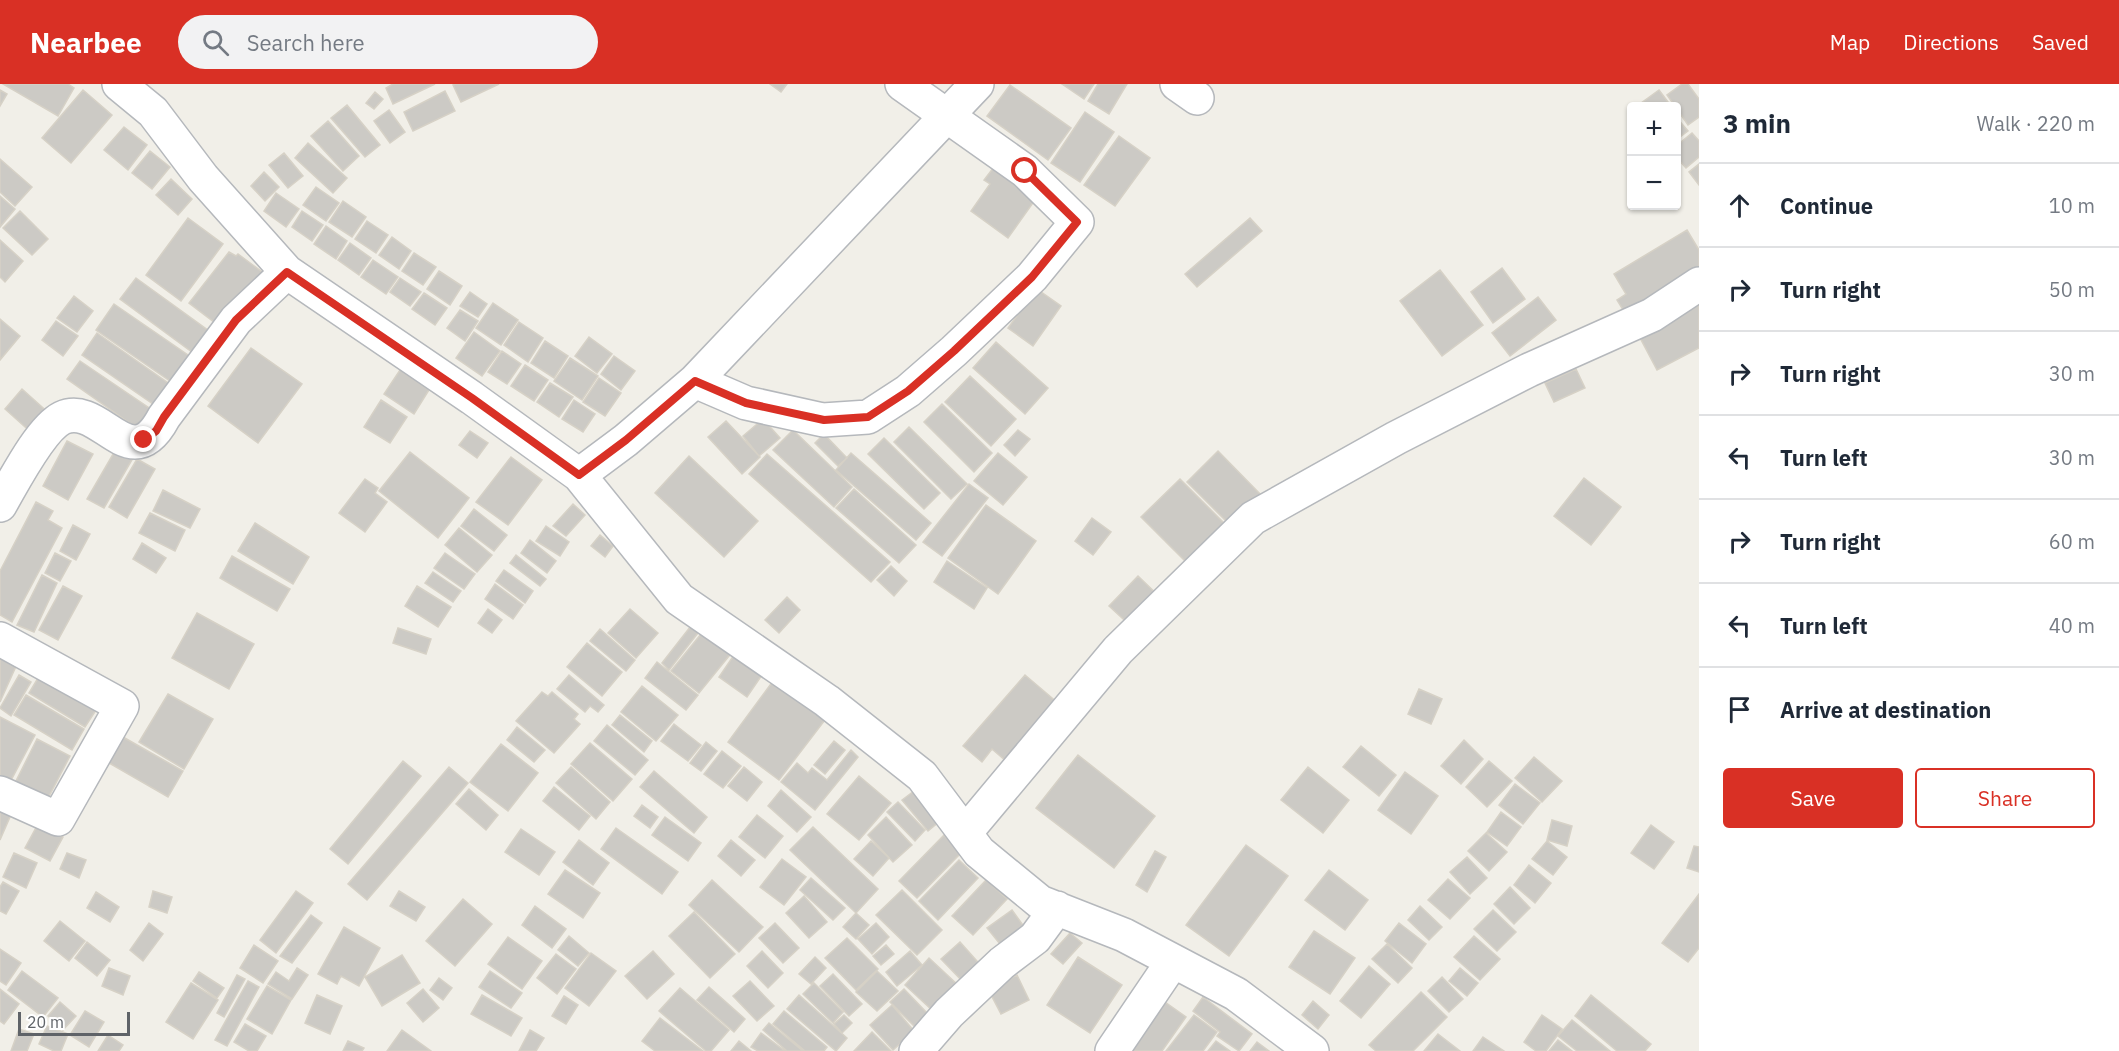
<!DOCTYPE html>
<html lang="en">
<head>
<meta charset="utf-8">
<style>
  body { margin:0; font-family:"IBM Plex Sans",sans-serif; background:#f2f2f3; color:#1f2937 }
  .controls { position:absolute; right:18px; top:18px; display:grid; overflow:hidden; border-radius:6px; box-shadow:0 2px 4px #0004 }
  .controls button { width:54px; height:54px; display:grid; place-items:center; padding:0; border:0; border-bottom:2px solid #e0e1e3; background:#fff; color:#1f2937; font:30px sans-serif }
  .scale { position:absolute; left:18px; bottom:15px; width:112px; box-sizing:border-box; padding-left:6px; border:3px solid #5f6368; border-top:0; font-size:16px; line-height:21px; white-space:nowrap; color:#5f6368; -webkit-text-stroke:4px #fff; paint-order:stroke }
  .stop { position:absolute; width:18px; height:18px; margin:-14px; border:4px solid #d93025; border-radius:50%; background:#fff }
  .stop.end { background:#d93025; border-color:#fff; box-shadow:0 2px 6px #0008 }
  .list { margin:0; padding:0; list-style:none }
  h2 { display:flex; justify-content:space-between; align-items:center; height:78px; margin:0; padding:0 24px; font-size:26px }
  h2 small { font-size:20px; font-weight:400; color:#747a83 }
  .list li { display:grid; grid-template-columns:39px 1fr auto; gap:18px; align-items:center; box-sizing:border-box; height:84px; padding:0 24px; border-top:2px solid #e0e1e3 }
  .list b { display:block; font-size:22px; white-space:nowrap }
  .list em { font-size:20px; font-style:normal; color:#747a83 }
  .actions { display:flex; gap:12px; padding:18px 24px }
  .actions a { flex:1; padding:14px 0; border:2px solid #d93025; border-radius:6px; text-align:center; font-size:21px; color:#d93025 }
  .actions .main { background:#d93025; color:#fff }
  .icon { flex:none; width:33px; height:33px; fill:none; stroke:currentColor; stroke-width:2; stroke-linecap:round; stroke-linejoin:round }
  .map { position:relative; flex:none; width:1699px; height:967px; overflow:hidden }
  header { display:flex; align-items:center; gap:36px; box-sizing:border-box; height:84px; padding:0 30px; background:#d93025; color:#fff }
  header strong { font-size:28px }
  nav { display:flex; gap:33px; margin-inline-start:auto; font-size:21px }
  .search { width:420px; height:54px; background:#f2f2f3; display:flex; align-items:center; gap:15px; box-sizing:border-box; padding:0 21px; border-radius:33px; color:#747a83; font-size:22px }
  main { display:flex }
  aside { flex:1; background:#fff }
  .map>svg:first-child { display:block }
  .building { fill:#cccac5; stroke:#d6d1c6; stroke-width:1.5 }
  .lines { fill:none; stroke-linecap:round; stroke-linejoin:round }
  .minor-casing { stroke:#b5b8bc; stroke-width:36 }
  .minor { stroke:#fff; stroke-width:33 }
  .route { stroke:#d93025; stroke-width:8 }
</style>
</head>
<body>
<header>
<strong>Nearbee</strong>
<div class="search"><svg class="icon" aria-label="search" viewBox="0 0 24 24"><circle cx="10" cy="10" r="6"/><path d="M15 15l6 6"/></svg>Search here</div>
<nav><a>Map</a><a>Directions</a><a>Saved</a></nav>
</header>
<main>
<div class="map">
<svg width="1699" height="967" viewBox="0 0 1699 967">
  <rect width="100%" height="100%" fill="#f1efe8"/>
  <!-- building -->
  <path class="building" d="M3,0H68L74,4L58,32Z
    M393,0H435L393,20L386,4Z
    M456,0H499L461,18L453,1Z
    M770,0H787L781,8Z
    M1062,0H1094L1084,15Z
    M1098,0H1127L1109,30L1088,17Z
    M1682,0H1688L1699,15V33L1688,41L1667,11Z
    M1010,1L1071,44L1048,76L987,32Z
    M0,6L7,10L0,22Z
    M83,6L112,31L71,79L42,54Z
    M1659,6L1671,22H1637Z
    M445,7L455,27L413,47L404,28Z
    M375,8L383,15L374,25L366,19Z
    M347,21L380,61L365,73L331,34Z
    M389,26L405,48L390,59L374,37Z
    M1085,28L1114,48L1080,98L1051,79Z
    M1676,33L1688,47L1676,56Z
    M328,37L359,72L343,87L311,52Z
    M124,43L147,61L128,86L104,66Z
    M1692,49L1699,57V73L1686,84L1676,73V62Z
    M1119,52L1150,74L1115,122L1084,101Z
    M308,59L347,94L333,109L295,74Z
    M150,67L170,83L152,105L132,89Z
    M284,69L303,92L288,104L269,81Z
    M0,75L32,103L15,122L0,108Z
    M997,79L1040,109L1008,154L971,127L990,100L984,96Z
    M1699,80V101L1689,88Z
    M264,88L279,103L265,117L251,102Z
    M171,95L192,115L178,131L156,111Z
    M316,103L339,119L326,137L303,121Z
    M276,109L299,125L286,143L264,127Z
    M0,112L15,125L0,143Z
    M343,117L366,133L352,153L329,138Z
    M20,127L48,155L32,171L3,144Z
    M302,127L323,141L312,157L292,143Z
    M188,134L223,160L181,217L146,191Z
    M1250,134L1262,147L1197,203L1185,190Z
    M367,137L388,151L376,169L355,155Z
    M326,142L347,157L336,175L314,160Z
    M1687,146L1699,166V186L1628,234L1617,216L1626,210L1614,190Z
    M392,153L411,167L399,185L379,171Z
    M0,156L23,177L5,198L0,193Z
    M350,159L371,174L359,191L338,176Z
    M229,168L236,172L238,170L269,193L227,248L189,219Z
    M414,169L436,183L423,201L402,187Z
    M373,176L398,193L386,210L361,193Z
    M1502,184L1525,215L1493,239L1471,208Z
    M1440,186L1483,241L1442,272L1400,217Z
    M439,187L462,202L450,221L427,205Z
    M136,194L216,252L200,274L120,215Z
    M400,194L421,208L410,222L390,208Z
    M1037,205L1061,222L1033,262L1008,244Z
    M470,208L487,220L478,233L460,222Z
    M424,209L447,224L435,241L412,225Z
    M74,212L93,227L77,248L57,234Z
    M1538,213L1556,236L1510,272L1492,249Z
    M493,219L518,236L501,261L476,244Z
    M1699,219V264L1657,286L1638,250Z
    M114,220L201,280L183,306L96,246Z
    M460,226L478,237L465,257L447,244Z
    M0,235L20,252L0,276Z
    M56,237L78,252L63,272L42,256Z
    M519,238L543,254L528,278L504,261Z
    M474,248L500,267L482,292L456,274Z
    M97,249L181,308L166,329L82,271Z
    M589,253L612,270L597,289L575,272Z
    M545,257L568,272L554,294L531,279Z
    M996,258L1048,304L1025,330L973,284Z
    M251,264L302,300L258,359L208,322Z
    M502,267L521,280L507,300L488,288Z
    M614,272L635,287L621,306L601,290Z
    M570,274L598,292L582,316L554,297Z
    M80,277L161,332L148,352L67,295Z
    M525,281L548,296L534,317L511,302Z
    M1576,285L1585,304L1554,318L1545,299Z
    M400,286L429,306L414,330L384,310Z
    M970,292L1016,335L991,362L945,318Z
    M599,294L621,309L605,332L583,318Z
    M550,299L573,313L559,333L537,318Z
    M22,305L51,331L34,351L5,325Z
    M381,316L407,333L390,359L364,343Z
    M574,316L595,330L583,348L562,335Z
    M942,320L992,369L974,388L924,338Z
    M763,335L780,354L759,372L743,352Z
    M726,337L760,373L742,390L708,353Z
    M909,343L967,400L951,415L894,358Z
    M793,346L852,403L834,423L773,366Z
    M1018,346L1030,355L1015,372L1004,361Z
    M470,347L488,359L477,374L459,361Z
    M824,350L847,374L838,382L815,359Z
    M884,354L940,409L924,425L868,370Z
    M67,357L93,370L68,416L43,402Z
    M116,365L133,374L104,424L87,415Z
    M1218,367L1266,416L1235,446L1187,398Z
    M410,368L469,414L438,454L379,407Z
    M851,369L931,439L916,456L836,386Z
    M998,369L1027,393L1003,421L974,397Z
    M767,370L890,478L871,498L749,390Z
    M689,372L758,437L724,473L655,409Z
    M511,373L542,396L508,441L476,418Z
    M137,375L155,385L127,434L109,423Z
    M1584,394L1621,423L1591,461L1554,432Z
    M365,395L378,404L375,409L387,418L365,448L339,429Z
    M1180,395L1233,448L1194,486L1141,433Z
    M969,400L988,414L942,472L923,458Z
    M854,405L916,461L899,479L836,424Z
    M163,406L200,425L190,444L153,427Z
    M36,418L53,427L48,436L62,444L12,538L0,531V487Z
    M573,420L585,431L566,452L553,442Z
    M986,421L1036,457L998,510L948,474Z
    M474,425L507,451L494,467L461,442Z
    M150,429L185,446L175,467L139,449Z
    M1092,434L1111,448L1093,471L1075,457Z
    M255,439L309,473L293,500L238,467Z
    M73,441L90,450L76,476L60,467Z
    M546,442L569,458L560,472L536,457Z
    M459,444L492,471L477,488L445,461Z
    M600,451L613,462L605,473L591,462Z
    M530,456L556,477L547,489L521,469Z
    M142,459L166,474L156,489L133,475Z
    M55,469L71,477L60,497L45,489Z
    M445,469L475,490L464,505L434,484Z
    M516,471L546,495L540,502L510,479Z
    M232,472L290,505L277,527L220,494Z
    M947,477L987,504L974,525L934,498Z
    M891,482L907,497L894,512L877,496Z
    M504,486L533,507L525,519L496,497Z
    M433,488L461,507L453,518L425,499Z
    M42,491L57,499L34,548L17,541Z
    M1138,492L1163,516L1135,546L1109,522Z
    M495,500L523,521L513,535L485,515Z
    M63,502L82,512L58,556L39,546Z
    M417,502L451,523L438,543L405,522Z
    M787,513L800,526L779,549L765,536Z
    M488,525L502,536L492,549L478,539Z
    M630,525L658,549L636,574L608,549Z
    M197,529L254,560L229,605L172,574Z
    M694,538L702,544L669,586L662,579Z
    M398,544L431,555L426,570L393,559Z
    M600,545L635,576L626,587L590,557Z
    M705,545L733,567L699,609L671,587Z
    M587,559L622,588L602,612L567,583Z
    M734,571L762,591L747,613L719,593Z
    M0,572L17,580L0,618Z
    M657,578L698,611L686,626L645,594Z
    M41,589L98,623L85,643L29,609Z
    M19,591L31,598L11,632L0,624Z
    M569,591L604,621L598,628L590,622L585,628L557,605Z
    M1025,591L1058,619L1007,678L992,665L982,678L963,662Z
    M773,597L825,636L779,696L728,658Z
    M642,602L678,631L656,657L621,628Z
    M1419,605L1442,615L1431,640L1408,630Z
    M542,608L548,612L552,608L578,630L574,635L580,640L554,669L516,637Z
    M168,610L213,635L184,685L139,658Z
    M26,611L84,645L72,666L14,631Z
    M620,631L652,657L644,668L612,641Z
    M0,633L35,651L8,702L0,698Z
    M674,640L701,661L688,677L661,657Z
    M607,641L648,676L635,691L594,657Z
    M517,643L545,666L534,678L507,656Z
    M123,653L183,687L168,713L109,679Z
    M37,655L70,672L46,718L14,701Z
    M1464,656L1483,675L1461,700L1441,682Z
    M834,657L845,666L825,690L814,681Z
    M706,658L717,667L701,687L690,679Z
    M590,659L632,695L613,717L571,680Z
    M501,660L538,689L508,727L470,698Z
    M1361,662L1396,691L1379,712L1343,683Z
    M851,666L858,673L815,726L781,698L797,679L808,689L812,684L827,696Z
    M722,667L741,682L723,704L704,690Z
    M1078,671L1155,732L1114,784L1036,724Z
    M1534,673L1562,697L1542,718L1515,694Z
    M403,677L421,692L348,780L330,765Z
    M1489,677L1512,697L1487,723L1466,703Z
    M449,683L468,699L367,816L348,800Z
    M571,683L610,718L596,735L556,699Z
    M744,683L762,698L747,717L728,702Z
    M1308,683L1349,716L1323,749L1281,716Z
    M654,687L707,733L694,749L640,703Z
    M1405,688L1438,712L1411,750L1378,726Z
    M859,692L891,719L859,756L827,730Z
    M1515,700L1540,719L1523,740L1499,721Z
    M554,703L590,732L579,746L543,717Z
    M469,705L498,731L486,746L456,720Z
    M781,706L811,733L797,748L768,722Z
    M914,707L939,738L928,747L902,716Z
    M898,718L925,746L915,757L887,728Z
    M0,720L13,726L0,756Z
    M642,721L658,733L650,744L634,732Z
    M1501,728L1521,743L1507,762L1487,748Z
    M757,731L783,752L765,774L739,753Z
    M665,733L701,759L688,777L652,751Z
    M886,733L912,761L893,778L868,751Z
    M1552,736L1572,742L1567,762L1547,756Z
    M38,740L63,753L50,777L25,764Z
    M1651,741L1674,758L1654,785L1631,769Z
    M813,743L878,805L856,829L790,766Z
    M616,744L678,788L662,810L601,765Z
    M521,745L555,768L539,791L505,768Z
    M1486,749L1507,768L1489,787L1468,767Z
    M944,751L961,769L917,814L899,797Z
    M579,756L609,779L593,801L563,778Z
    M731,756L755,776L741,792L718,772Z
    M871,757L889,774L873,792L854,775Z
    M1547,757L1567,773L1553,791L1532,775Z
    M1246,761L1288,792L1229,872L1186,841Z
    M1694,762L1699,763V788L1687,784Z
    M1155,767L1166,773L1147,808L1136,801Z
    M14,769L37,779L26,804L3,793Z
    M67,769L86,776L79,794L60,785Z
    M1467,773L1487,794L1470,810L1450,788Z
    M782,775L806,793L784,821L760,803Z
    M959,776L978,794L938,836L919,817Z
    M1529,781L1551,799L1535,819L1514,801Z
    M565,786L600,809L583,834L548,810Z
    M1329,786L1368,816L1345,846L1305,816Z
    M811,794L845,824L833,836L800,806Z
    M1448,795L1470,814L1450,835L1428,816Z
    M712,796L763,843L739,868L689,821Z
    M986,796L1007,815L973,851L952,832Z
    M3,798L19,807L6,830L0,827V803Z
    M1510,803L1530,824L1514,840L1494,820Z
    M902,806L942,846L917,871L876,831Z
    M153,807L172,813L167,829L149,823Z
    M296,807L313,819L276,869L260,856Z
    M399,807L425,823L416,837L390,822Z
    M96,808L119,823L110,838L87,824Z
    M1699,810V864L1688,878L1662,859Z
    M804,812L827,838L809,854L786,829Z
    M463,815L492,840L455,882L426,857Z
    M535,822L566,845L552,864L522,841Z
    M1420,822L1442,843L1429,856L1408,836Z
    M1012,826L1028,848L1004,865L987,844Z
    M1493,826L1516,848L1497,867L1474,845Z
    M694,828L735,870L710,894L669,852Z
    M856,829L869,841L856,855L843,843Z
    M311,831L322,839L292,879L280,872Z
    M60,837L85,857L69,877L44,857Z
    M149,839L163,850L143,877L130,866Z
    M775,839L799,864L783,879L759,854Z
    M876,839L889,853L872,870L858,855Z
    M1399,839L1426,860L1412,879L1385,857Z
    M344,843L380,864L359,902L341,892L337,900L318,890Z
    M1314,847L1355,874L1330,910L1289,883Z
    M1070,849L1082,859L1063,880L1051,870Z
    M569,852L589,869L578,882L558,866Z
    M1474,852L1500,875L1480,896L1454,873Z
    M508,853L542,877L522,905L488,880Z
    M847,854L878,885L856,906L825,874Z
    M87,858L110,876L97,892L75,874Z
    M960,858L984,885L966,901L941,875Z
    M1387,860L1412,884L1398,899L1372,875Z
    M254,861L278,877L263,899L240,884Z
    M886,861L894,870L881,881L873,872Z
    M0,865L21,879L6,901L0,897Z
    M653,867L674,890L647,915L625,892Z
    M762,867L783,889L768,904L747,882Z
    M910,867L922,881L897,902L886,888Z
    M591,869L616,887L589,922L565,904Z
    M556,870L576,885L557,910L537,894Z
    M402,871L420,899L382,922L365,893Z
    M815,873L826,884L811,900L799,890Z
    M1078,873L1122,901L1090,949L1047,921Z
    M929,874L958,901L934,928L905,901Z
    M1369,882L1390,900L1361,934L1340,917Z
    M109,884L130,892L123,911L102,902Z
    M297,884L308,891L292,915L268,900L276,888L289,897Z
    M1460,884L1478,899L1467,912L1449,897Z
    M22,887L58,914L43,933L8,906Z
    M490,887L522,909L511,924L479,903Z
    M877,887L898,907L877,927L856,908Z
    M199,888L224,904L217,914L193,897Z
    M833,890L862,920L849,932L820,902Z
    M237,891L245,895L224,933L217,929Z
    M1017,891L1029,916L1001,930L988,905Z
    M1442,893L1463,915L1449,928L1428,907Z
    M439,894L452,904L443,916L430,906Z
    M248,897L259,903L227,962L215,956Z
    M750,897L774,922L757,937L733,912Z
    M191,899L218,916L193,955L166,938Z
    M814,899L843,928L833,939L803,910Z
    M267,902L291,916L272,950L247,935Z
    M709,903L745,935L734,948L697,916Z
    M680,904L729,946L711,967H706L659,927Z
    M0,905L19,920L4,940L0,937Z
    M423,905L439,924L423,938L407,919Z
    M904,905L929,931L915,943L890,918Z
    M1421,908L1447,933L1413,967H1376L1369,961Z
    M317,911L342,922L330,950L305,939Z
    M482,911L522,934L511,952L471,930Z
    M799,911L847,954L836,967L787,925Z
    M1591,911L1651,960L1645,967H1617L1575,932Z
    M564,912L578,921L566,940L552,932Z
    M1203,913L1252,950L1239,967L1217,952L1220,948L1193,927Z
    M1313,917L1329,931L1318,945L1302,931Z
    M60,918L76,932L63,946L48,932Z
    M1165,918L1186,933L1162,967H1132Z
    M892,921L914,947L893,966L870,941Z
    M85,927L104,938L89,963L70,951Z
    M784,927L827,963L824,967H805L773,940Z
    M844,931L852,939L842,949L834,940Z
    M1194,931L1217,948L1203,967H1166Z
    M1542,931L1562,945L1546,967H1536L1524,958Z
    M660,934L703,967H655L642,957Z
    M1572,936L1610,967H1577L1558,952Z
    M769,939L803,967H787L763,946Z
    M245,940L266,952L257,967H249L234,958Z
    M47,942L68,950L61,967H54L39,960Z
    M19,945L34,950L27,967H11Z
    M402,946L431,967H387Z
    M530,946L544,954L536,967H519Z
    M872,948L891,967H854Z
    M761,949L785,967H758L751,963Z
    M1438,950L1460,967H1424Z
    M108,951L123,961L119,967H98Z
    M1483,953L1504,967H1473Z
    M1558,956L1572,967H1549Z
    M348,957L364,964L362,967H343Z
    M739,957L751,967H731Z
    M1216,957L1230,967H1208Z
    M1257,958L1269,967H1250Z"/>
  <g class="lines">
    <!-- minor casing -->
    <g class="minor-casing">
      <path id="minor" d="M119,0L153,28L203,94L287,188L472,314L579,391L679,515L827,617L922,692L979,768L1040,818L1124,851L1236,910L1312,967
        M1177,0L1197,14
        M695,297L977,0
        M579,391L626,356L695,297L746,319L823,336L868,333L908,307L954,267L1032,193L1077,138L1025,87L902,0
        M0,421C13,399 40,345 62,334C101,316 130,397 164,333L236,236L287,188
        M0,555L122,622L58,735L0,709
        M965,749L1118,566L1253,434L1396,354L1529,286L1652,231L1699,200
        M916,967L949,929L1002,879L1035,854L1057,824
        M1112,967L1173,877"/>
    </g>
    <!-- minor -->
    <use href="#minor" class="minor"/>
  </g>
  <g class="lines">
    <!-- route -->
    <path class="route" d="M144,356L156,347L164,333L236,236L287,188L472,314L579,391L626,356L695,297L746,319L824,336L868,333L908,307L954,267L1032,193L1077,138L1025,87"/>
  </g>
</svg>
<div class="controls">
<button>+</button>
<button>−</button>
</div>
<div class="scale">20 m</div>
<div class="stop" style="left:1025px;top:87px"></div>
<div class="stop end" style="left:144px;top:356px"></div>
</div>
<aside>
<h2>3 min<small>Walk · 220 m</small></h2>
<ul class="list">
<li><svg class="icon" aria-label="ahead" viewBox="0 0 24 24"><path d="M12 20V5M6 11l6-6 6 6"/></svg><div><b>Continue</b></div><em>10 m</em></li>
<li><svg class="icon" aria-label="right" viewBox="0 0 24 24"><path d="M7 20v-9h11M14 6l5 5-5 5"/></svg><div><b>Turn right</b></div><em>50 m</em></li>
<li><svg class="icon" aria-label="right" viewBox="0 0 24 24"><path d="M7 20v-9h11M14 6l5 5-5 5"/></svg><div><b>Turn right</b></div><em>30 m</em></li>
<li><svg class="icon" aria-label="left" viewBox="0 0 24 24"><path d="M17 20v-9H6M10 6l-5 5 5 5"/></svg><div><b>Turn left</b></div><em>30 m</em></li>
<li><svg class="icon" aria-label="right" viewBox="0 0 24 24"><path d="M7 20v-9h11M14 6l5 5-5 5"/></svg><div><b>Turn right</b></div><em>60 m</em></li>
<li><svg class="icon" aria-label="left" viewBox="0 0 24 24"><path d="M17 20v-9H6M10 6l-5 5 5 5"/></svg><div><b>Turn left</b></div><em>40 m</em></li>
<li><svg class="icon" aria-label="arrive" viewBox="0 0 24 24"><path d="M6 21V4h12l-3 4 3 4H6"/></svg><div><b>Arrive at destination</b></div></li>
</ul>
<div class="actions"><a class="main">Save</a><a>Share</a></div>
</aside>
</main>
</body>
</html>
